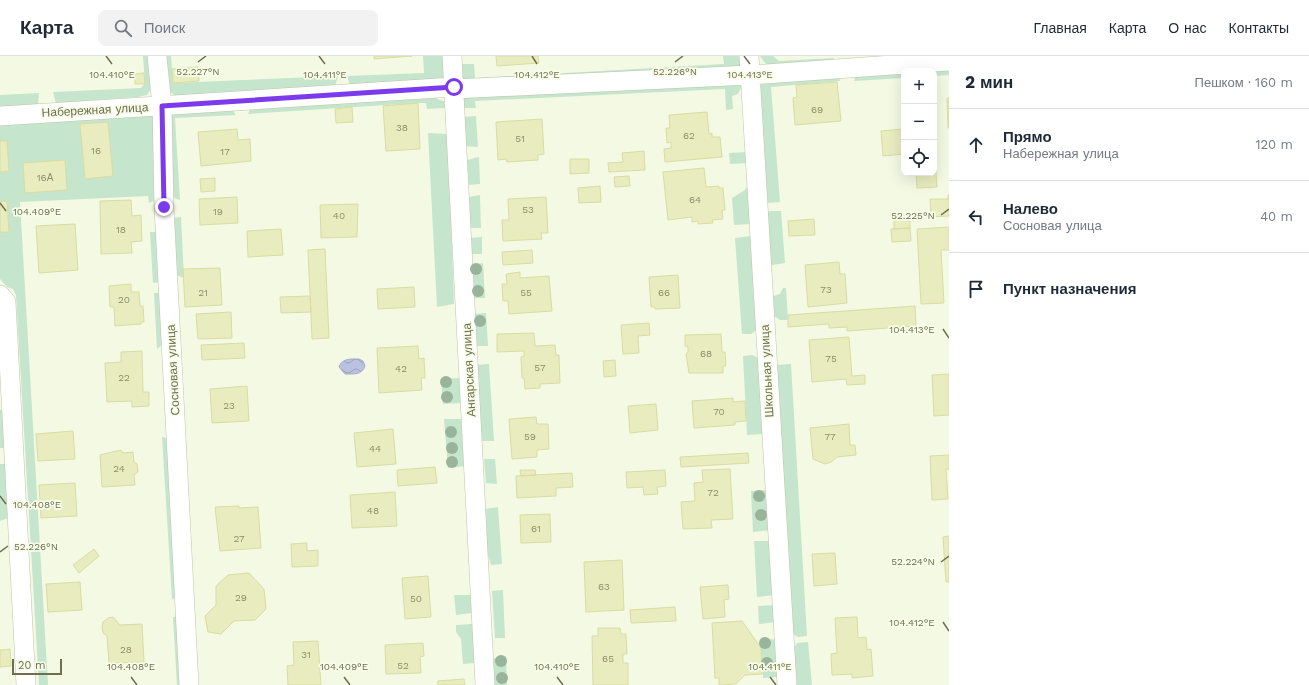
<!DOCTYPE html>
<html lang="ru">
<head>
<meta charset="utf-8">
<style>
  body { margin:0; font-family:"Work Sans",sans-serif; background:#f2f2f3; color:#1f2937 }
  .controls { position:absolute; right:12px; top:12px; display:grid; overflow:hidden; border-radius:8px; box-shadow:0 4px 16px #0002 }
  .controls button { width:36px; height:36px; display:grid; place-items:center; padding:0; border:0; border-bottom:1px solid #e0e1e3; background:#fff; color:#1f2937; font:20px sans-serif }
  .scale { position:absolute; left:12px; bottom:10px; width:50px; box-sizing:border-box; padding-left:4px; border:2px solid #6e6f4d; border-top:0; font-size:11px; line-height:14px; white-space:nowrap; color:#6e6f4d; -webkit-text-stroke:3px #f8fdea; paint-order:stroke }
  .stop { position:absolute; width:12px; height:12px; margin:-9px; border:3px solid #7c3aed; border-radius:50%; background:#fff }
  .stop.end { background:#7c3aed; border-color:#fff; box-shadow:0 1px 4px #0008 }
  .list { margin:0; padding:0; list-style:none }
  h2 { display:flex; justify-content:space-between; align-items:center; height:52px; margin:0; padding:0 16px; font-size:17px }
  h2 small { font-size:13px; font-weight:400; color:#747a83 }
  .list li { display:grid; grid-template-columns:26px 1fr auto; gap:12px; align-items:center; box-sizing:border-box; height:72px; padding:0 16px; border-top:1px solid #e0e1e3 }
  .list b { display:block; font-size:15px; white-space:nowrap }
  .list p { margin:0; font-size:13px; white-space:nowrap; color:#747a83 }
  .list em { font-size:13px; font-style:normal; color:#747a83 }
  .icon { flex:none; width:22px; height:22px; fill:none; stroke:currentColor; stroke-width:2; stroke-linecap:round; stroke-linejoin:round }
  .map { position:relative; flex:none; width:949px; height:629px; overflow:hidden }
  header { display:flex; align-items:center; gap:24px; box-sizing:border-box; height:56px; padding:0 20px; background:#fff; border-bottom:1px solid #e0e1e3 }
  header strong { font-size:19px }
  nav { display:flex; gap:22px; margin-inline-start:auto; font-size:14px }
  .search { width:280px; height:36px; background:#f2f2f3; display:flex; align-items:center; gap:10px; box-sizing:border-box; padding:0 14px; border-radius:8px; color:#747a83; font-size:15px }
  main { display:flex }
  aside { flex:1; background:#fff }
  .map>svg:first-child { display:block }
  .green { fill:#c5e5cd }
  .water { fill:url(#water-waves); stroke:#a3abd1 }
  .building { fill:#e9ecbf; stroke:#dadca1 }
  .lines { fill:none; stroke-linecap:round; stroke-linejoin:round }
  .minor-casing { stroke:#c1c4a7; stroke-width:20 }
  .minor { stroke:#fff; stroke-width:19 }
  .tree { fill:#98b59b }
  .route { stroke:#7c3aed; stroke-width:5 }
  .ticks { fill:none; stroke:#6e6f4d; stroke-width:1.5 }
  .labels { text-anchor:middle; dominant-baseline:central; stroke-width:3.5; stroke-linejoin:round; paint-order:stroke }
  .number-label { font-size:10px; fill:#8d8e6a }
  .street-label { font-size:12px; fill:#6e6f4d; stroke:#f8fdea }
  .ticks-label { font-size:10px; text-anchor:middle; fill:#6e6f4d; stroke:#f8fdea; stroke-width:3.5; stroke-linejoin:round; paint-order:stroke }
</style>
</head>
<body>
<header>
<strong>Карта</strong>
<div class="search"><svg class="icon" aria-label="search" viewBox="0 0 24 24"><circle cx="10" cy="10" r="6"/><path d="M15 15l6 6"/></svg>Поиск</div>
<nav><a>Главная</a><a>Карта</a><a>О нас</a><a>Контакты</a></nav>
</header>
<main>
<div class="map">
<svg width="949" height="629" viewBox="0 0 949 629">
  <defs>
    <pattern id="water-waves" width="16" height="10" patternUnits="userSpaceOnUse"><rect width="16" height="10" fill="#bbc2e0"/><path d="M0 5q4-4 8 0t8 0" fill="none" stroke="#9ca2b8"/></pattern>
  </defs>
  <rect width="100%" height="100%" fill="#f4f9e4"/>
  <!-- green -->
  <path class="green" d="M143,0H149L152,31L147,39L138,41L56,47L53,36L141,32L145,27Z
    M165,0H171L173,27L338,20L335,30L176,42L168,33Z
    M423,0H446L447,15L443,26L350,29L347,20L424,17Z
    M723,0H744L742,9L735,14L467,26L461,22V8H474L475,22L724,8Z
    M760,0H773L779,5L834,2V9L768,11Z
    M949,11V19L934,20V15H904V22L854,25L856,17Z
    M838,19L840,25L771,31L780,146L768,147L764,144L759,34L761,28L767,24Z
    M735,26L742,30L738,38L732,40L733,53L726,54L725,33L475,45L476,52H462L464,39Z
    M39,37L38,49L0,51V39Z
    M435,41L439,44L444,45L445,52L427,53L426,47H418L248,58L251,51Z
    M231,52L236,59L175,62L180,144L172,141L171,57Z
    M151,58L154,60L158,143L149,147L148,140L20,146L48,629H39L16,239L13,233L7,231L0,223V65Z
    M476,60L478,91L465,90L463,61Z
    M428,77L448,78L454,248L437,251Z
    M747,96L748,107L730,108L729,97Z
    M479,101L480,128L469,129L467,104Z
    M749,126L751,168L734,169L732,142L745,134Z
    M480,139L481,172H470L469,141Z
    M770,155H781L785,207L772,209L769,204L765,158Z
    M181,161L184,222L176,219L172,162Z
    M150,176H159L161,226L153,227Z
    M751,180L758,273L751,278H742L735,182Z
    M482,181V198H472L471,182Z
    M483,207L485,242H472L470,209Z
    M783,232H786L788,264H780L774,260L773,240L780,238Z
    M154,237H162L163,288L157,293Z
    M486,257L488,290H476L473,258Z
    M752,299L760,303L763,378L747,379L743,300Z
    M489,308L494,385H480L476,309Z
    M791,308L807,580L798,581L793,578L773,312L777,309Z
    M459,322L461,347L443,348L441,323Z
    M0,354H3L5,392H0Z
    M444,363H462L466,410L448,412Z
    M162,381L168,382L179,541L172,543Z
    M484,403H495L497,428L486,427Z
    M0,408H6L8,462L0,465Z
    M768,434L771,474L753,476L751,435Z
    M498,451L502,508L491,509L488,499L485,453Z
    M754,485H772L775,539L757,541Z
    M503,534L505,582H495L492,535Z
    M454,539H469L474,541L472,557L456,559Z
    M775,549L776,566L759,568L758,550Z
    M173,561H179L183,629H177Z
    M472,568L475,571L477,601L474,607L463,608L461,583L456,576V569Z
    M777,583L779,621L763,622L760,584Z
    M808,586L812,629H797L794,592L797,587Z
    M506,600L507,629H494L492,603Z"/>
  <!-- water -->
  <path class="water" d="M359,303L363,305L365,310C362,319 354,318 345,318L339,311C342,302 351,303 359,303Z"/>
  <!-- building -->
  <path class="building" d="M374,0H412L374,3Z
    M496,0H538L539,7L497,10Z
    M198,11L199,25L173,27L172,13Z
    M144,17L145,28H135V18Z
    M837,26L841,65L795,69L793,42L797,41L796,29Z
    M947,42H949V72H948Z
    M418,47L420,93L386,95L383,50Z
    M352,51L353,66L336,67L335,53Z
    M707,56L709,78L712,77V81H720L722,101L665,106L664,93L671,92V86L667,87L666,72H670L669,59Z
    M542,63L544,98L538,99V104L507,106L506,103L498,104L496,66Z
    M108,66L113,120L85,123L80,68Z
    M237,73L238,84L250,83L251,105L201,110L198,76Z
    M904,73V98L883,100L881,75Z
    M0,85H7L9,115L0,116Z
    M644,95L645,114L609,116L608,107L623,106L622,97Z
    M935,102L937,131L917,132L916,117H934Z
    M570,103H589V117L570,118Z
    M65,104L67,134L25,137L23,107Z
    M704,112L706,131L719,130V132H723L725,154H722L723,163L712,164L713,167L698,168V165L692,166V161L668,164L663,116Z
    M629,120L630,130L615,131L614,121Z
    M215,122V135L201,136L200,123Z
    M600,130L601,146L579,147L578,132Z
    M948,139H949V160L931,161L930,143H948Z
    M237,141L238,167L200,169L199,143Z
    M546,141L548,177H541L542,183L503,185L502,164H509L508,143Z
    M131,144L132,160L141,159L142,185L131,186L132,197L101,198L100,145Z
    M7,145L9,176H0V146Z
    M358,148L357,181L321,182L320,149Z
    M910,162V172L894,173V163Z
    M814,163L815,179L789,180L788,165Z
    M75,168L78,214L39,217L36,170Z
    M949,171V194H941L944,247L921,248L917,173Z
    M910,172L911,185L892,186L891,173Z
    M281,173L283,199L248,201L247,175Z
    M325,193L329,282L312,283L308,194Z
    M532,194L533,207L503,209L502,196Z
    M839,206L840,218H845L847,247L808,251L805,209Z
    M220,212L222,249L185,251L183,213Z
    M520,216V222L549,220L552,255L509,258L508,245H503L502,228H507L506,218Z
    M678,219L680,252L655,253V251H651L649,221Z
    M131,228V236H139L140,250H143L144,266H141V268L115,270L114,251H110L109,230Z
    M414,231L415,251L378,253L377,233Z
    M310,240L311,256L281,257L280,241Z
    M915,250L916,270L847,275V271L829,272V268L788,271V259Z
    M231,256L232,282L198,283L196,258Z
    M649,267L650,279L638,280L639,297L623,298L621,269Z
    M534,277L535,290L555,289L556,299H559L560,327L540,328V332L525,333L524,322H522L521,301L524,300V295L497,296V278Z
    M721,278L722,296H725L726,310H723V317H689L686,298L688,296V291L685,290V279Z
    M849,281L852,320L865,319V328L847,329L846,323L812,326L809,284Z
    M244,287L245,302L202,304L201,289Z
    M418,290L419,303L424,302L425,322H421L422,334L379,337L377,292Z
    M142,295L143,336H149V350L132,351V345L107,346L105,307L121,306V296Z
    M615,304L616,320L604,321L603,305Z
    M949,318V359L934,360L932,319Z
    M247,330L249,365L212,367L210,333Z
    M733,342V346L745,345L746,365L735,366V369L694,372L692,345Z
    M656,348L658,374L630,377L628,350Z
    M536,361L537,368H548L549,393L537,394V401L512,403L509,363Z
    M849,368L850,389H855L856,399L837,401L831,406L825,408L813,403L810,372Z
    M393,373L396,408L357,411L354,377Z
    M73,375L75,403L38,405L36,378Z
    M121,394L123,397L133,396L134,406L137,408L138,416L134,419L135,429L102,431L100,399Z
    M748,397L749,407L681,411L680,401Z
    M949,399V413H946L948,443L932,444L930,400Z
    M435,411L437,427L398,430L397,414Z
    M730,413L733,463L711,464L712,472L683,473L681,446L695,445L694,427L703,426L702,414Z
    M520,414H535L536,419L521,420Z
    M665,414L666,430L657,431L658,438L644,439L643,431L627,432L626,416Z
    M572,417L573,431L556,432V440L517,442L516,420Z
    M75,427L77,460L41,462L39,429Z
    M395,436L397,470L352,472L350,439Z
    M239,450V452L258,451L261,492L220,495L215,451Z
    M550,458L551,486L521,487L520,459Z
    M949,480V526H946L943,481Z
    M307,487V495L318,494V510L292,511L291,488Z
    M94,493L99,500L79,517L73,509Z
    M835,497L837,528L814,530L812,498Z
    M622,504L624,554L586,556L584,506Z
    M249,517L264,533L266,553L255,564L234,565L221,578L208,576L205,560L216,549V530L228,519Z
    M428,520L431,561L405,563L402,522Z
    M80,526L82,554L48,556L46,528Z
    M728,529L729,543L724,544L725,561L703,563L700,531Z
    M675,551L676,565L631,567L630,554Z
    M113,561L120,569L142,568L144,606L109,607L107,580L103,577L102,571L103,566L108,562Z
    M857,561L858,582L866,581L867,594L871,593L873,620L852,622V618L832,619L831,598L837,597L835,562Z
    M742,565L761,592L762,618L745,619L736,628L719,629V622H715L712,567Z
    M598,572H620L621,578H626L627,598H623V607H628V629H593L592,580H598Z
    M318,585L321,629H288L287,610L294,609L293,586Z
    M423,587L424,600L420,601L421,617L386,618L385,589Z
    M10,593L11,610L0,611V594Z
    M464,623L465,629H438V625Z"/>
  <g class="lines">
    <!-- minor casing -->
    <g class="minor-casing">
      <path id="minor" d="M157,0L162,50L164,151L189,629
        M452,0L485,629
        M749,0L787,629
        M454,33L750,19L949,5
        M0,60L454,31
        M0,239L6,246L26,629"/>
    </g>
    <!-- minor -->
    <use href="#minor" class="minor"/>
  </g>
  <!-- trees -->
  <g class="tree">
    <circle cx="476" cy="213" r="6"/>
    <circle cx="478" cy="235" r="6"/>
    <circle cx="480" cy="265" r="6"/>
    <circle cx="446" cy="326" r="6"/>
    <circle cx="447" cy="341" r="6"/>
    <circle cx="451" cy="376" r="6"/>
    <circle cx="452" cy="392" r="6"/>
    <circle cx="452" cy="406" r="6"/>
    <circle cx="759" cy="440" r="6"/>
    <circle cx="761" cy="459" r="6"/>
    <circle cx="765" cy="587" r="6"/>
    <circle cx="501" cy="605" r="6"/>
    <circle cx="767" cy="607" r="6"/>
    <circle cx="502" cy="622" r="6"/>
  </g>
  <g class="lines">
    <!-- route -->
    <path class="route" d="M164,151L162,50L454,31"/>
  </g>
  <!-- ticks -->
  <path class="ticks" d="M106,0L112,8M319,0L325,8M532,0L537,8M744,0L750,8M198,6L206,0M675,6L683,0M0,147L6,155M941,159L949,153M943,273L949,282M0,440L6,448M0,496L8,490M941,506L949,500M943,566L949,575M131,621L137,629M344,621L350,629M557,621L563,629M770,621L776,629"/>
  <g class="labels">
    <!-- number labels -->
    <g class="number-label">
      <text x="817" y="53">69</text>
      <text x="402" y="71">38</text>
      <text x="689" y="79">62</text>
      <text x="520" y="82">51</text>
      <text x="96" y="94">16</text>
      <text x="225" y="95">17</text>
      <text x="45" y="121">16А</text>
      <text x="695" y="143">64</text>
      <text x="528" y="153">53</text>
      <text x="218" y="155">19</text>
      <text x="339" y="159">40</text>
      <text x="121" y="173">18</text>
      <text x="826" y="233">73</text>
      <text x="203" y="236">21</text>
      <text x="526" y="236">55</text>
      <text x="664" y="236">66</text>
      <text x="124" y="243">20</text>
      <text x="706" y="297">68</text>
      <text x="831" y="302">75</text>
      <text x="540" y="311">57</text>
      <text x="401" y="312">42</text>
      <text x="124" y="321">22</text>
      <text x="229" y="349">23</text>
      <text x="719" y="355">70</text>
      <text x="530" y="380">59</text>
      <text x="830" y="380">77</text>
      <text x="375" y="392">44</text>
      <text x="119" y="412">24</text>
      <text x="713" y="436">72</text>
      <text x="373" y="454">48</text>
      <text x="536" y="472">61</text>
      <text x="239" y="482">27</text>
      <text x="604" y="530">63</text>
      <text x="241" y="541">29</text>
      <text x="416" y="542">50</text>
      <text x="126" y="593">28</text>
      <text x="306" y="598">31</text>
      <text x="608" y="602">65</text>
      <text x="403" y="609">52</text>
    </g>
    <!-- street labels -->
    <g class="street-label">
      <text transform="translate(95 54) rotate(-3)">Набережная улица</text>
      <text transform="translate(173 314) rotate(-93)">Сосновая улица</text>
      <text transform="translate(469 314) rotate(-93)">Ангарская улица</text>
      <text transform="translate(767 315) rotate(-93)">Школьная улица</text>
    </g>
  </g>
  <g class="ticks-label">
    <text x="198" y="19">52.227°N</text>
    <text x="675" y="19">52.226°N</text>
    <text x="112" y="22">104.410°E</text>
    <text x="325" y="22">104.411°E</text>
    <text x="537" y="22">104.412°E</text>
    <text x="750" y="22">104.413°E</text>
    <text x="37" y="159">104.409°E</text>
    <text x="913" y="163">52.225°N</text>
    <text x="912" y="277">104.413°E</text>
    <text x="37" y="452">104.408°E</text>
    <text x="36" y="494">52.226°N</text>
    <text x="913" y="509">52.224°N</text>
    <text x="912" y="570">104.412°E</text>
    <text x="131" y="614">104.408°E</text>
    <text x="344" y="614">104.409°E</text>
    <text x="557" y="614">104.410°E</text>
    <text x="770" y="614">104.411°E</text>
  </g>
</svg>
<div class="controls">
<button>+</button>
<button>−</button>
<button><svg class="icon" aria-label="locate" viewBox="0 0 24 24"><circle cx="12" cy="12" r="6"/><path d="M12 2v4M12 18v4M2 12h4M18 12h4"/></svg></button>
</div>
<div class="scale">20 m</div>
<div class="stop" style="left:454px;top:31px"></div>
<div class="stop end" style="left:164px;top:151px"></div>
</div>
<aside>
<h2>2 мин<small>Пешком · 160 m</small></h2>
<ul class="list">
<li><svg class="icon" aria-label="ahead" viewBox="0 0 24 24"><path d="M12 20V5M6 11l6-6 6 6"/></svg><div><b>Прямо</b><p>Набережная улица</p></div><em>120 m</em></li>
<li><svg class="icon" aria-label="left" viewBox="0 0 24 24"><path d="M17 20v-9H6M10 6l-5 5 5 5"/></svg><div><b>Налево</b><p>Сосновая улица</p></div><em>40 m</em></li>
<li><svg class="icon" aria-label="arrive" viewBox="0 0 24 24"><path d="M6 21V4h12l-3 4 3 4H6"/></svg><div><b>Пункт назначения</b></div></li>
</ul>
</aside>
</main>
</body>
</html>
